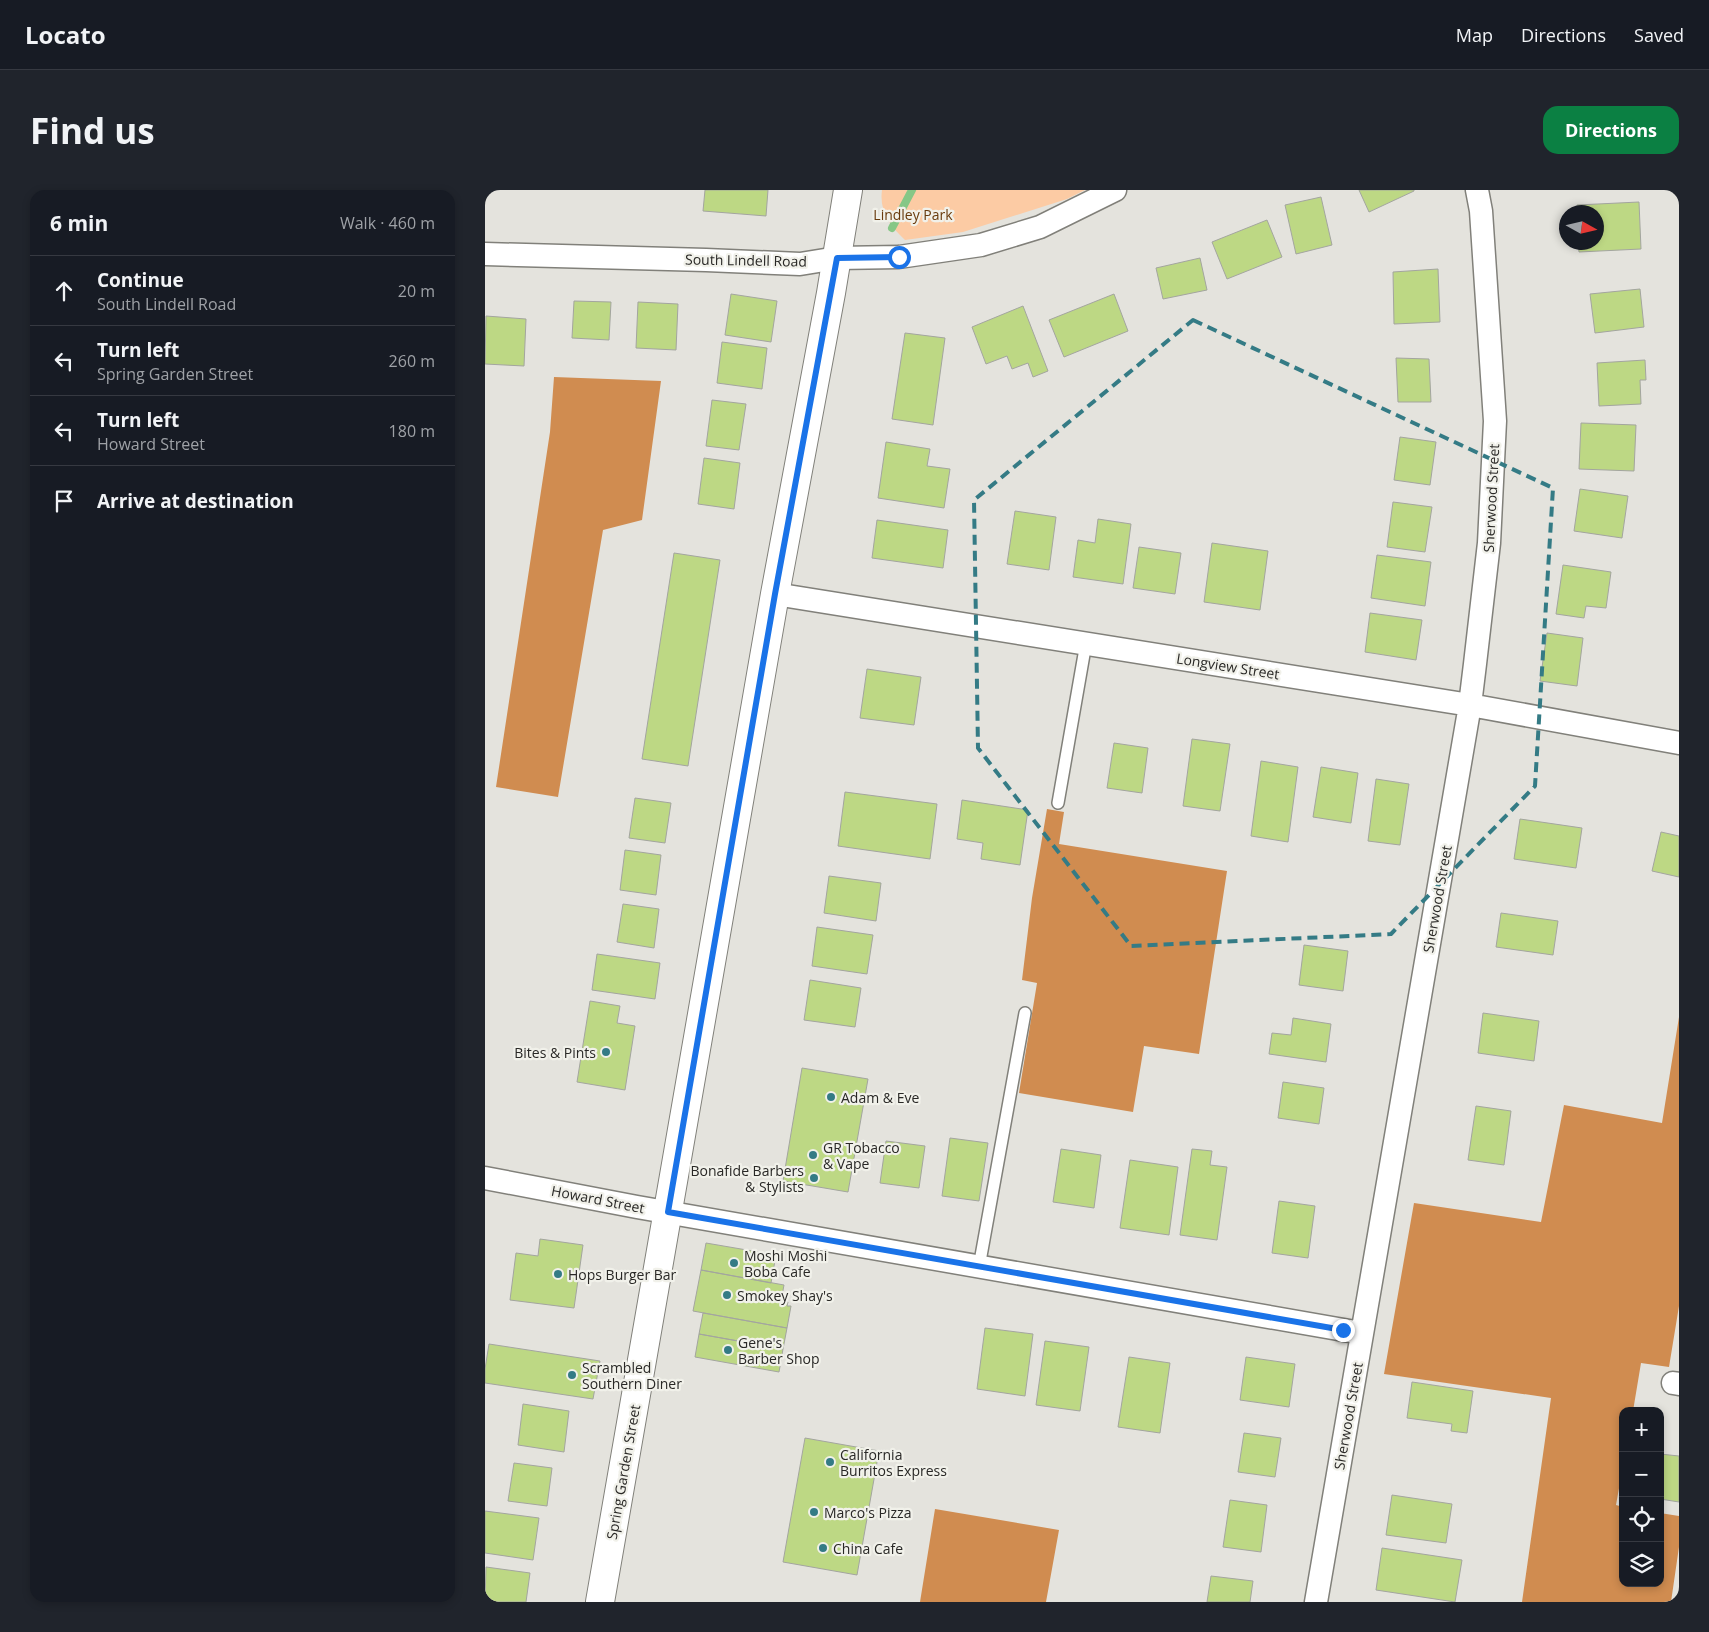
<!DOCTYPE html>
<html lang="en">
<head>
<meta charset="utf-8">
<style>
  body { margin:0; font-family:"Open Sans",sans-serif; background:#20242c; color:#f1f3f6 }
  .controls { position:absolute; right:15px; bottom:15px; display:grid; overflow:hidden; border-radius:10px; box-shadow:0 2px 8px #0003 }
  .controls button { width:45px; height:45px; display:grid; place-items:center; padding:0; border:0; border-bottom:1px solid #363941; background:#171b24; color:#f1f3f6; font:25px sans-serif }
  .compass { position:absolute; left:1074px; top:15px; width:45px; height:45px; border-radius:50%; background:#171b24; box-shadow:0 2px 8px #0003; rotate:98deg }
  .stop { position:absolute; width:15px; height:15px; margin:-11px; border:4px solid #1a73e8; border-radius:50%; background:#fff }
  .stop.end { background:#1a73e8; border-color:#fff; box-shadow:0 1px 5px #0008 }
  .list { margin:0; padding:0; list-style:none }
  h2 { display:flex; justify-content:space-between; align-items:center; height:65px; margin:0; padding:0 20px; font-size:21px }
  h2 small { font-size:16px; font-weight:400; color:#9ea1a6 }
  .list li { display:grid; grid-template-columns:32px 1fr auto; gap:15px; align-items:center; box-sizing:border-box; height:70px; padding:0 20px; border-top:1px solid #363941 }
  .list b { display:block; font-size:19px; white-space:nowrap }
  .list p { margin:0; font-size:16px; white-space:nowrap; color:#9ea1a6 }
  .list em { font-size:16px; font-style:normal; color:#9ea1a6 }
  .icon { flex:none; width:28px; height:28px; fill:none; stroke:currentColor; stroke-width:2; stroke-linecap:round; stroke-linejoin:round }
  .map { position:relative; flex:none; width:1194px; height:1412px; overflow:hidden; border-radius:15px }
  header { display:flex; align-items:center; gap:30px; box-sizing:border-box; height:70px; padding:0 25px; background:#171b24; border-bottom:1px solid #363941 }
  header strong { font-size:24px }
  nav { display:flex; gap:28px; margin-inline-start:auto; font-size:18px }
  .intro { display:flex; align-items:center; justify-content:space-between; box-sizing:border-box; height:120px; padding:0 30px }
  h1 { margin:0; font-size:35px }
  .button { padding:12px 22px; border-radius:15px; background:#0b8043; color:#fff; font-size:18px; font-weight:700 }
  main { display:flex; gap:30px; padding:0 30px }
  aside { flex:1; background:#171b24; border-radius:15px; box-shadow:0 2px 8px #0003 }
  .map>svg:first-child { display:block }
  .green { fill:#fccba4 }
  .forest { fill:#d08c50 }
  .lines { fill:none; stroke-linecap:round; stroke-linejoin:round }
  .stream { stroke:#86c786; stroke-width:8 }
  .building { fill:#bdd884; stroke:#a3a59f }
  .lane-casing { stroke:#81807a; stroke-width:14 }
  .street-casing { stroke:#81807a; stroke-width:25 }
  .secondary-casing { stroke:#81807a; stroke-width:30 }
  .lane { stroke:#fff; stroke-width:11 }
  .street { stroke:#fff; stroke-width:22 }
  .secondary { stroke:#fff; stroke-width:28 }
  .route { stroke:#1a73e8; stroke-width:6 }
  .marked { fill:none; stroke:#347b85; stroke-width:4; stroke-dasharray:10 6; stroke-linejoin:round }
  .poi-dot { fill:#347b85; stroke:#f1f1ea; stroke-width:2 }
  .labels { text-anchor:middle; dominant-baseline:central; stroke-width:4.5; stroke-linejoin:round; paint-order:stroke }
  .park-label { font-size:14px; fill:#693b0d; stroke:#f1f1ea }
  .street-label { font-size:14px; fill:#292826; stroke:#f1f1ea }
  .poi-label { font-size:14px; fill:#292826; stroke:#f1f1ea; text-anchor:start }
</style>
</head>
<body>
<header>
<strong>Locato</strong>
<nav><a>Map</a><a>Directions</a><a>Saved</a></nav>
</header>
<div class="intro"><h1>Find us</h1><a class="button">Directions</a></div>
<main>
<aside>
<h2>6 min<small>Walk · 460 m</small></h2>
<ul class="list">
<li><svg class="icon" aria-label="ahead" viewBox="0 0 24 24"><path d="M12 20V5M6 11l6-6 6 6"/></svg><div><b>Continue</b><p>South Lindell Road</p></div><em>20 m</em></li>
<li><svg class="icon" aria-label="left" viewBox="0 0 24 24"><path d="M17 20v-9H6M10 6l-5 5 5 5"/></svg><div><b>Turn left</b><p>Spring Garden Street</p></div><em>260 m</em></li>
<li><svg class="icon" aria-label="left" viewBox="0 0 24 24"><path d="M17 20v-9H6M10 6l-5 5 5 5"/></svg><div><b>Turn left</b><p>Howard Street</p></div><em>180 m</em></li>
<li><svg class="icon" aria-label="arrive" viewBox="0 0 24 24"><path d="M6 21V4h12l-3 4 3 4H6"/></svg><div><b>Arrive at destination</b></div></li>
</ul>
</aside>
<div class="map">
<svg width="1194" height="1412" viewBox="0 0 1194 1412">
  <rect width="100%" height="100%" fill="#e4e3dd"/>
  <!-- green -->
  <path class="green" d="M397,0H600L582,9L478,42L420,50C405,36 394,21 397,0Z"/>
  <!-- forest -->
  <path class="forest" d="M69,187L176,191L157,330L118,340L73,607L11,597L65,242Z
    M562,619L579,622L574,654L742,681L714,864L659,856L648,922L534,903L552,793L537,790L547,708Z
    M1194,827V1116L1184,1177L1156,1173L1148,1221H1138V1276L1131,1315L1138,1317V1393H1175V1323L1194,1326V1357L1186,1412H1037L1066,1208L899,1184L929,1013L1056,1032L1079,915L1177,933Z
    M450,1319L574,1340L561,1412H435Z"/>
  <g class="lines">
    <!-- stream -->
    <path class="stream" d="M407,38L427,0"/>
  </g>
  <!-- building -->
  <path class="building" d="M220,0H283L281,26L218,21Z
    M874,0H929V1L884,22Z
    M836,7L847,55L811,64L800,15Z
    M1154,12L1156,59L1094,62L1093,52H1112V22H1092V15Z
    M782,30L797,67L742,89L727,52Z
    M715,68L722,100L678,109L671,78Z
    M953,79L955,132L909,134L908,82Z
    M1155,99L1159,137L1110,143L1105,104Z
    M246,104L292,111L286,152L240,145Z
    M629,104L643,141L579,167L564,130Z
    M89,111L126,112L124,150L87,148Z
    M153,112L193,114L191,160L151,158Z
    M538,116L563,181L548,187L543,173L527,179L522,166L501,174L487,137Z
    M1,126L41,129L39,176L0,174Z
    M420,143L460,148L448,235L407,229Z
    M237,152L282,158L277,199L232,193Z
    M911,168L944,169L946,212H913Z
    M1160,170L1161,190H1155L1156,214L1114,216L1112,173Z
    M227,210L261,214L254,260L221,256Z
    M1096,233L1151,235L1149,281L1094,279Z
    M915,247L951,252L945,295L909,290Z
    M401,252L445,259L442,276L465,279L459,318L393,308Z
    M219,268L255,273L249,319L213,314Z
    M1095,299L1143,306L1137,348L1089,341Z
    M908,312L947,317L940,362L902,357Z
    M530,321L571,327L564,380L522,374Z
    M613,329L646,334L638,394L588,387L593,350L610,353Z
    M392,330L463,340L458,378L387,368Z
    M727,353L783,361L775,420L719,412Z
    M654,357L696,363L690,404L648,398Z
    M189,363L235,370L203,576L157,569Z
    M892,365L946,372L940,416L886,408Z
    M1078,375L1126,382L1121,418L1101,416L1099,428L1071,424Z
    M885,423L937,430L931,470L880,462Z
    M1062,443L1098,448L1092,496L1055,491Z
    M382,479L436,487L429,535L375,528Z
    M707,549L745,554L735,621L698,616Z
    M629,553L663,558L657,603L622,598Z
    M776,571L813,577L803,652L766,646Z
    M836,577L873,583L866,633L828,627Z
    M891,589L924,594L915,655L883,651Z
    M360,602L452,614L445,669L353,656Z
    M150,608L186,613L180,653L144,648Z
    M477,610L543,620L535,675L496,669L498,653L472,649Z
    M1035,629L1097,638L1091,678L1029,669Z
    M1176,642L1194,646V687L1167,681Z
    M140,660L176,665L171,705L135,700Z
    M344,686L396,693L391,731L339,723Z
    M138,714L174,719L169,758L132,752Z
    M1016,723L1073,731L1068,765L1011,757Z
    M332,737L388,745L382,784L327,776Z
    M819,755L863,761L858,801L814,795Z
    M112,764L175,773L170,809L107,800Z
    M325,790L376,798L370,837L319,830Z
    M105,811L135,816L132,833L150,836L140,900L92,892Z
    M998,823L1054,831L1049,871L993,863Z
    M808,828L846,834L841,872L784,864L787,843L806,845Z
    M317,878L383,889L363,1002L298,991Z
    M798,892L839,898L834,934L793,928Z
    M991,916L1026,921L1019,975L983,970Z
    M465,948L503,953L494,1011L457,1006Z
    M401,951L440,956L434,998L395,993Z
    M576,959L616,965L609,1018L568,1012Z
    M707,959L727,961L725,975L742,977L732,1050L695,1045Z
    M645,970L693,977L684,1045L635,1038Z
    M794,1011L830,1016L823,1068L787,1063Z
    M55,1049L98,1055L89,1118L25,1110L31,1063L53,1066Z
    M221,1053L291,1065L286,1093L216,1080Z
    M216,1080L299,1095L296,1111L303,1112L302,1116H306L302,1138L208,1121Z
    M218,1123L302,1138L298,1159L214,1144Z
    M500,1138L548,1144L540,1206L492,1199Z
    M214,1144L298,1159L294,1182L210,1167Z
    M560,1151L604,1157L595,1221L551,1215Z
    M4,1154L115,1171L108,1209L0,1193V1179Z
    M644,1167L685,1173L675,1243L633,1237Z
    M761,1167L810,1174L804,1217L755,1210Z
    M927,1192L988,1201L982,1243L966,1241L967,1234L922,1228Z
    M38,1214L84,1221L79,1262L33,1255Z
    M759,1243L796,1248L790,1287L753,1282Z
    M320,1248L394,1261L372,1385L298,1372Z
    M1175,1264L1194,1266V1312L1175,1309Z
    M29,1273L67,1278L62,1316L23,1311Z
    M907,1305L967,1314L961,1353L901,1345Z
    M745,1310L782,1315L776,1362L738,1357Z
    M0,1321L54,1328L48,1370L0,1363Z
    M897,1358L977,1370L970,1412L891,1400Z
    M1,1377L45,1383L41,1412H0Z
    M726,1386L768,1391L765,1412H722Z"/>
  <g class="lines">
    <!-- lane casing -->
    <g class="lane-casing">
      <path id="lane" d="M573,613L601,453
        M494,1077L540,823"/>
    </g>
    <!-- street casing -->
    <g class="street-casing">
      <path id="street" d="M0,64L221,70L315,74L352,68L414,67L496,55L555,37L630,0
        M290,404L985,515L1194,553
        M0,988L152,1017L876,1143
        M1188,1193L1194,1194
        M831,1412L985,515L990,474L1004,353L1010,231L996,21L992,0"/>
    </g>
    <!-- secondary casing -->
    <g class="secondary-casing">
      <path id="secondary" d="M115,1412L290,404L346,103L363,0"/>
    </g>
    <!-- lane -->
    <use href="#lane" class="lane"/>
    <!-- street -->
    <use href="#street" class="street"/>
    <!-- secondary -->
    <use href="#secondary" class="secondary"/>
  </g>
  <g class="lines">
    <!-- route -->
    <path class="route" d="M414,67L352,68L290,404L183,1022L858,1140"/>
  </g>
  <!-- marked area -->
  <path class="marked" d="M708,130L1068,298L1050,596L906,744L646,756L493,558L489,310Z"/>
  <!-- markers -->
  <g class="poi-dot">
    <circle cx="121" cy="862" r="5"/>
    <circle cx="346" cy="907" r="5"/>
    <circle cx="328" cy="965" r="5"/>
    <circle cx="329" cy="988" r="5"/>
    <circle cx="249" cy="1073" r="5"/>
    <circle cx="73" cy="1084" r="5"/>
    <circle cx="242" cy="1105" r="5"/>
    <circle cx="243" cy="1160" r="5"/>
    <circle cx="87" cy="1185" r="5"/>
    <circle cx="345" cy="1272" r="5"/>
    <circle cx="329" cy="1322" r="5"/>
    <circle cx="338" cy="1358" r="5"/>
  </g>
  <g class="labels">
    <!-- park labels -->
    <g class="park-label">
      <text x="428" y="24">Lindley Park</text>
    </g>
    <!-- street labels -->
    <g class="street-label">
      <text transform="translate(261 70) rotate(1)">South Lindell Road</text>
      <text transform="translate(1006 308) rotate(-87)">Sherwood Street</text>
      <text transform="translate(743 476) rotate(9)">Longview Street</text>
      <text transform="translate(952 709) rotate(-80)">Sherwood Street</text>
      <text transform="translate(113 1009) rotate(11)">Howard Street</text>
      <text transform="translate(863 1226) rotate(-80)">Sherwood Street</text>
      <text transform="translate(138 1282) rotate(-80)">Spring Garden Street</text>
    </g>
    <!-- poi labels -->
    <g class="poi-label">
      <text x="111" y="862" text-anchor="end">Bites &amp; Pints</text>
      <text x="356" y="907">Adam &amp; Eve</text>
      <text x="338" y="957">GR Tobacco<tspan x="338" dy="16">&amp; Vape</tspan></text>
      <text x="319" y="980" text-anchor="end">Bonafide Barbers<tspan x="319" dy="16">&amp; Stylists</tspan></text>
      <text x="259" y="1065">Moshi Moshi<tspan x="259" dy="16">Boba Cafe</tspan></text>
      <text x="83" y="1084">Hops Burger Bar</text>
      <text x="252" y="1105">Smokey Shay's</text>
      <text x="253" y="1152">Gene's<tspan x="253" dy="16">Barber Shop</tspan></text>
      <text x="97" y="1177">Scrambled<tspan x="97" dy="16">Southern Diner</tspan></text>
      <text x="355" y="1264">California<tspan x="355" dy="16">Burritos Express</tspan></text>
      <text x="339" y="1322">Marco's Pizza</text>
      <text x="348" y="1358">China Cafe</text>
    </g>
  </g>
</svg>
<div class="controls">
<button>+</button>
<button>−</button>
<button><svg class="icon" aria-label="locate" viewBox="0 0 24 24"><circle cx="12" cy="12" r="6"/><path d="M12 2v4M12 18v4M2 12h4M18 12h4"/></svg></button>
<button><svg class="icon" aria-label="layers" viewBox="0 0 24 24"><path d="M12 4l9 5-9 5-9-5zM3 14l9 5 9-5"/></svg></button>
</div>
<svg class="compass" viewBox="-18 -18 36 36"><path d="M0-13l5 13h-10z" fill="#e53935"/><path d="M0 13l5-13h-10z" fill="#9ea1a6"/></svg>
<div class="stop" style="left:414px;top:67px"></div>
<div class="stop end" style="left:858px;top:1140px"></div>
</div>
</main>
</body>
</html>
